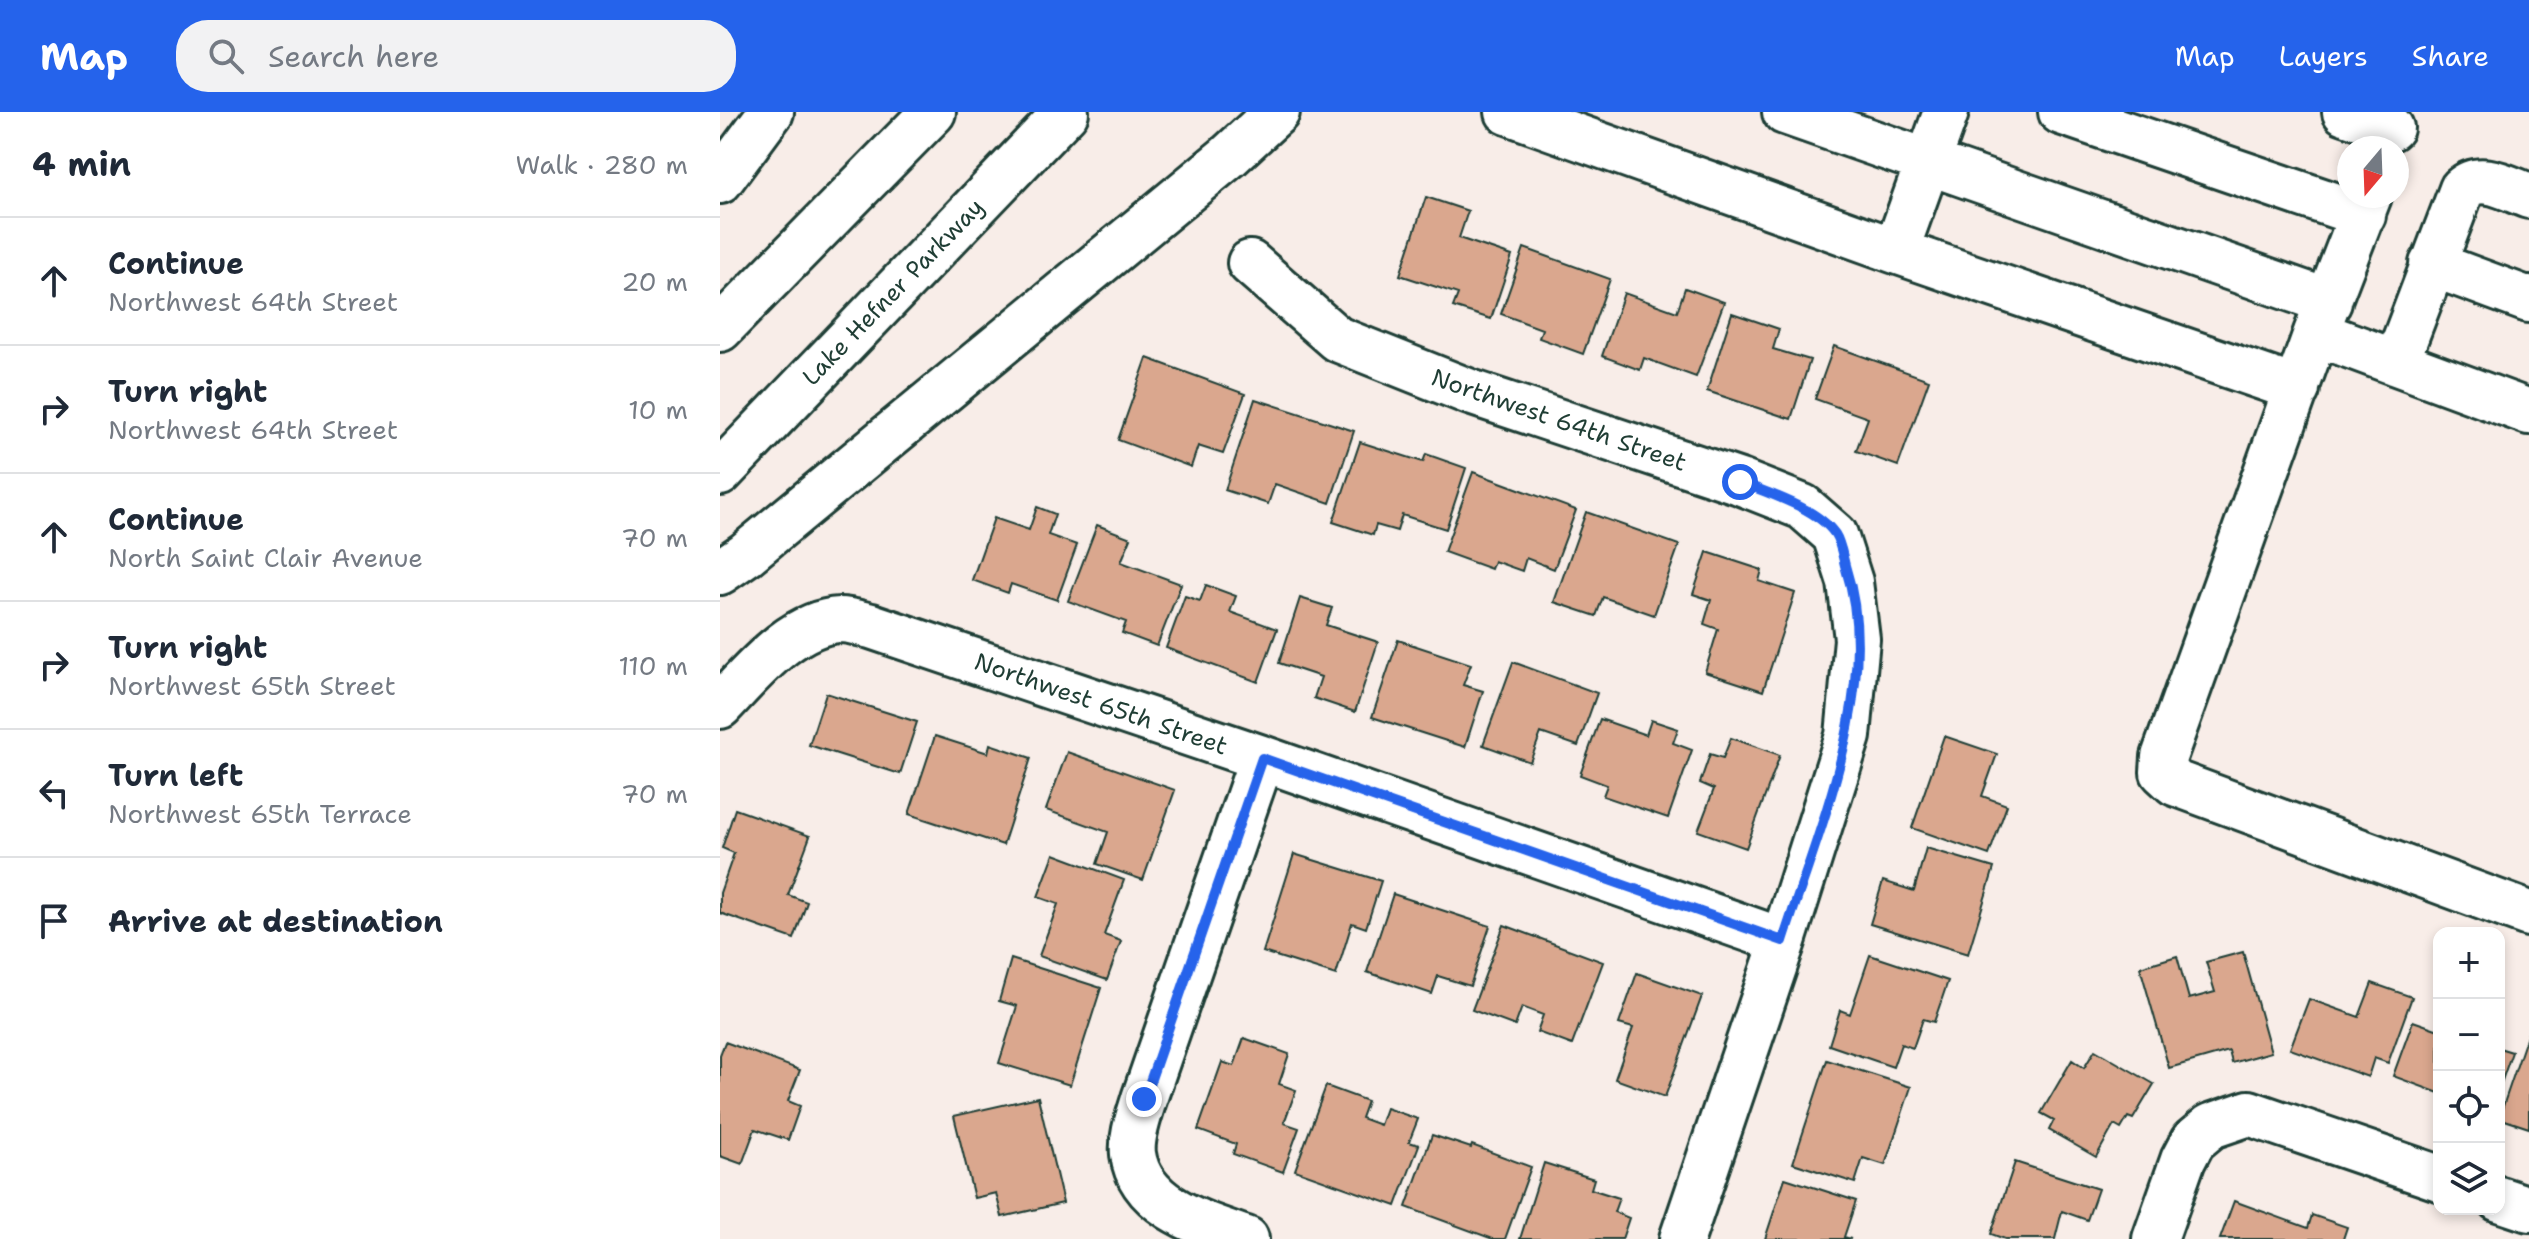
<!DOCTYPE html>
<html lang="en">
<head>
<meta charset="utf-8">
<style>
  body { margin:0; font-family:"Shantell Sans",sans-serif; background:#f2f2f3; color:#1f2937 }
  .controls { position:absolute; right:24px; bottom:24px; display:grid; overflow:hidden; border-radius:16px; box-shadow:0 4px 12px #0003 }
  .controls button { width:72px; height:72px; display:grid; place-items:center; padding:0; border:0; border-bottom:2px solid #e0e1e3; background:#fff; color:#1f2937; font:40px sans-serif }
  .compass { position:absolute; left:1617px; top:24px; width:72px; height:72px; border-radius:50%; background:#fff; box-shadow:0 4px 12px #0003; rotate:199deg }
  .stop { position:absolute; width:24px; height:24px; margin:-18px; border:6px solid #2563eb; border-radius:50%; background:#fff }
  .stop.end { background:#2563eb; border-color:#fff; box-shadow:0 2px 8px #0008 }
  .list { margin:0; padding:0; list-style:none }
  h2 { display:flex; justify-content:space-between; align-items:center; height:104px; margin:0; padding:0 32px; font-size:34px }
  h2 small { font-size:26px; font-weight:400; color:#747a83 }
  .list li { display:grid; grid-template-columns:52px 1fr auto; gap:24px; align-items:center; box-sizing:border-box; height:128px; padding:0 32px; border-top:2px solid #e0e1e3 }
  .list b { display:block; font-size:30px; white-space:nowrap }
  .list p { margin:0; font-size:26px; white-space:nowrap; color:#747a83 }
  .list em { font-size:26px; font-style:normal; color:#747a83 }
  .icon { flex:none; width:44px; height:44px; fill:none; stroke:currentColor; stroke-width:2; stroke-linecap:round; stroke-linejoin:round }
  .map { position:relative; flex:none; width:1809px; height:1127px; overflow:hidden }
  header { display:flex; align-items:center; gap:48px; box-sizing:border-box; height:112px; padding:0 40px; background:#2563eb; color:#fff }
  header strong { font-size:38px }
  nav { display:flex; gap:44px; margin-inline-start:auto; font-size:28px }
  .search { width:560px; height:72px; background:#f2f2f3; display:flex; align-items:center; gap:20px; box-sizing:border-box; padding:0 28px; border-radius:32px; color:#747a83; font-size:30px }
  main { display:flex }
  aside { flex:1; background:#fff }
  .map>svg:first-child { display:block }
  .building { fill:#daa78e; stroke:#1f3d34; stroke-width:2 }
  .lines { fill:none; stroke-linecap:round; stroke-linejoin:round }
  .minor-casing { stroke:#1f3d34; stroke-width:50 }
  .highway-casing { stroke:#1f3d34; stroke-width:50 }
  .minor { stroke:#fff; stroke-width:44 }
  .highway { stroke:#fff; stroke-width:44 }
  .route { stroke:#2563eb; stroke-width:10 }
  .labels { text-anchor:middle; dominant-baseline:central; stroke-width:8; stroke-linejoin:round; paint-order:stroke }
  .street-label { font-size:24px; fill:#1f3d34; stroke:#fff }
</style>
</head>
<body>
<header>
<strong>Map</strong>
<div class="search"><svg class="icon" aria-label="search" viewBox="0 0 24 24"><circle cx="10" cy="10" r="6"/><path d="M15 15l6 6"/></svg>Search here</div>
<nav><a>Map</a><a>Layers</a><a>Share</a></nav>
</header>
<main>
<aside>
<h2>4 min<small>Walk · 280 m</small></h2>
<ul class="list">
<li><svg class="icon" aria-label="ahead" viewBox="0 0 24 24"><path d="M12 20V5M6 11l6-6 6 6"/></svg><div><b>Continue</b><p>Northwest 64th Street</p></div><em>20 m</em></li>
<li><svg class="icon" aria-label="right" viewBox="0 0 24 24"><path d="M7 20v-9h11M14 6l5 5-5 5"/></svg><div><b>Turn right</b><p>Northwest 64th Street</p></div><em>10 m</em></li>
<li><svg class="icon" aria-label="ahead" viewBox="0 0 24 24"><path d="M12 20V5M6 11l6-6 6 6"/></svg><div><b>Continue</b><p>North Saint Clair Avenue</p></div><em>70 m</em></li>
<li><svg class="icon" aria-label="right" viewBox="0 0 24 24"><path d="M7 20v-9h11M14 6l5 5-5 5"/></svg><div><b>Turn right</b><p>Northwest 65th Street</p></div><em>110 m</em></li>
<li><svg class="icon" aria-label="left" viewBox="0 0 24 24"><path d="M17 20v-9H6M10 6l-5 5 5 5"/></svg><div><b>Turn left</b><p>Northwest 65th Terrace</p></div><em>70 m</em></li>
<li><svg class="icon" aria-label="arrive" viewBox="0 0 24 24"><path d="M6 21V4h12l-3 4 3 4H6"/></svg><div><b>Arrive at destination</b></div></li>
</ul>
</aside>
<div class="map">
<svg width="1809" height="1127" viewBox="0 0 1809 1127">
  <rect width="100%" height="100%" fill="#f8ede8"/>
  <filter id="ink" filterUnits="userSpaceOnUse"><feTurbulence type="fractalNoise" baseFrequency=".0125" numOctaves="2"/><feDisplacementMap in="SourceGraphic" scale="16" xChannelSelector="R" yChannelSelector="G"/><feConvolveMatrix kernelMatrix="1 2 1 2 8 2 1 2 1" color-interpolation-filters="sRGB"/></filter>
  <g filter="url(#ink)">
    <!-- building -->
    <path class="building" d="M706,85L748,99L739,126L792,144L771,207L733,195L738,182L680,163Z
      M804,136L890,167L863,242L819,226L822,217L781,202Z
      M965,176L1004,190L976,265L924,246L920,258L882,244L904,181L957,200Z
      M1012,201L1059,217L1053,237L1090,248L1071,307L987,279Z
      M1114,234L1209,268L1178,354L1136,339L1148,306L1095,287Z
      M427,246L525,282L503,342L478,334L471,355L398,328Z
      M535,287L634,319L610,391L555,372L548,392L505,378Z
      M640,330L703,350L706,342L746,356L726,417L682,403L677,419L656,413L653,423L613,410Z
      M753,360L856,398L834,457L806,446L802,459L774,449L771,457L724,440Z
      M317,395L335,402L328,423L357,433L337,488L291,472L288,481L252,468L274,406L309,418Z
      M866,400L959,433L934,503L883,485L876,504L834,490Z
      M377,413L411,426L401,450L461,472L437,534L402,521L406,510L348,489Z
      M987,440L1042,458L1039,469L1075,481L1043,579L985,560L998,517L984,512L991,488L973,482Z
      M486,473L516,484L510,500L557,517L538,570L446,536L465,484L480,489Z
      M580,486L612,496L606,513L658,530L635,600L594,586L601,565L559,551Z
      M678,528L751,552L743,573L763,579L745,635L652,605Z
      M793,550L877,581L858,634L821,621L810,650L763,633Z
      M106,581L197,610L180,662L89,633Z
      M880,607L926,623L931,608L958,617L953,631L972,638L948,706L883,684L887,673L860,663Z
      M215,624L268,641L270,632L311,646L283,733L189,702Z
      M1224,624L1277,642L1262,684L1287,693L1269,743L1192,716Z
      M1011,626L1060,643L1026,736L978,719L994,677L980,671L990,642L1003,646Z
      M347,640L455,678L423,768L377,752L388,720L326,698Z
      M15,697L90,724L68,783L87,790L74,827L0,801V781L14,741L2,736Z
      M1206,736L1274,756L1248,842L1150,812L1163,769L1194,779Z
      M334,742L404,768L384,823L401,829L387,868L319,844L338,792L318,785Z
      M574,742L661,769L646,816L632,811L616,863L543,840Z
      M673,782L770,814L750,874L718,864L712,882L647,860Z
      M784,813L883,850L852,933L817,920L823,903L802,895L795,914L752,898Z
      M1523,840L1551,940L1512,951L1509,939L1449,956L1420,855L1457,844L1469,887L1495,880L1486,850Z
      M1150,843L1228,869L1214,910L1203,907L1193,936L1181,932L1173,955L1109,933L1120,898L1130,902Z
      M291,847L381,876L350,973L279,951L297,894L279,889Z
      M917,861L982,884L945,985L895,967L913,916L899,912Z
      M1652,871L1692,885L1668,951L1654,946L1648,965L1570,937L1589,887L1639,905Z
      M1693,909L1719,918V981L1673,964Z
      M1809,918V1016L1779,1006Z
      M524,926L569,942L559,972L576,978L564,1011L579,1016L563,1060L513,1042L516,1032L478,1018L502,950L514,954Z
      M5,930L80,958L68,989L80,994L68,1028L35,1017L22,1052L0,1044V943Z
      M1779,936L1792,940L1779,977Z
      M1375,938L1434,972L1413,1007L1408,1005L1401,1017L1394,1013L1376,1045L1329,1018L1334,1008L1321,1001L1352,948L1364,956Z
      M1107,948L1191,975L1165,1053L1143,1046L1135,1071L1073,1051Z
      M606,974L647,989L641,1006L660,1013L666,996L698,1007L689,1030L699,1033L676,1094L575,1058Z
      M318,985L343,1091L282,1105L276,1081L254,1086L234,1004Z
      M712,1023L751,1036L752,1033L811,1055L785,1127H773L686,1095Z
      M1295,1050L1378,1077L1367,1108L1342,1099L1335,1127H1285L1271,1122Z
      M824,1051L874,1067L871,1077L899,1086L894,1100L909,1106L902,1127H800Z
      M1065,1066L1136,1089L1124,1125L1131,1127H1045Z
      M1514,1089L1588,1116L1592,1103L1627,1115L1623,1127H1500Z"/>
    <g class="lines">
      <!-- minor casing -->
      <g class="minor-casing">
        <path id="minor" d="M788,0L1176,139L1577,277
          M1065,0L1609,190
          M1341,0L1643,103
          M1625,0L1671,16
          M1649,84L1596,221L1444,645L1443,660L1455,671L1809,802
          M1176,139L1226,0
          M530,151L617,227L750,280L1020,370L1083,395L1115,423L1130,470L1137,527L1128,624L1063,829L962,1127
          M1712,152L1809,188
          M1596,221L1809,300
          M1676,251L1742,77C1761,59 1789,77 1809,84
          M0,594C31,562 72,510 120,508C130,508 142,512 151,514L542,646L1063,829
          M1779,1087L1809,1097
          M526,1127C483,1112 420,1095 413,1042C411,1024 419,1004 424,987L542,646
          M1435,1127L1463,1048L1473,1029L1491,1014L1529,1001L1719,1066"/>
      </g>
      <!-- highway casing -->
      <g class="highway-casing">
        <path id="highway" d="M0,69L51,0
          M0,217L213,0
          M0,361L346,0
          M0,460L26,442L508,45L557,0"/>
      </g>
      <!-- minor -->
      <use href="#minor" class="minor"/>
      <!-- highway -->
      <use href="#highway" class="highway"/>
    </g>
  </g>
  <g class="lines" filter="url(#ink)">
    <!-- route -->
    <path class="route" d="M424,987L542,646L1063,829C1098,719 1163,572 1126,457C1123,447 1121,431 1115,422C1097,396 1048,381 1020,370"/>
  </g>
  <g class="labels">
    <!-- street labels -->
    <g class="street-label">
      <text transform="translate(173 180) rotate(-46)">Lake Hefner Parkway</text>
      <text transform="translate(839 308) rotate(19)">Northwest 64th Street</text>
      <text transform="translate(381 592) rotate(19)">Northwest 65th Street</text>
    </g>
  </g>
</svg>
<div class="controls">
<button>+</button>
<button>−</button>
<button><svg class="icon" aria-label="locate" viewBox="0 0 24 24"><circle cx="12" cy="12" r="6"/><path d="M12 2v4M12 18v4M2 12h4M18 12h4"/></svg></button>
<button><svg class="icon" aria-label="layers" viewBox="0 0 24 24"><path d="M12 4l9 5-9 5-9-5zM3 14l9 5 9-5"/></svg></button>
</div>
<svg class="compass" viewBox="-18 -18 36 36"><path d="M0-13l5 13h-10z" fill="#e53935"/><path d="M0 13l5-13h-10z" fill="#747a83"/></svg>
<div class="stop" style="left:1020px;top:370px"></div>
<div class="stop end" style="left:424px;top:987px"></div>
</div>
</main>
</body>
</html>
